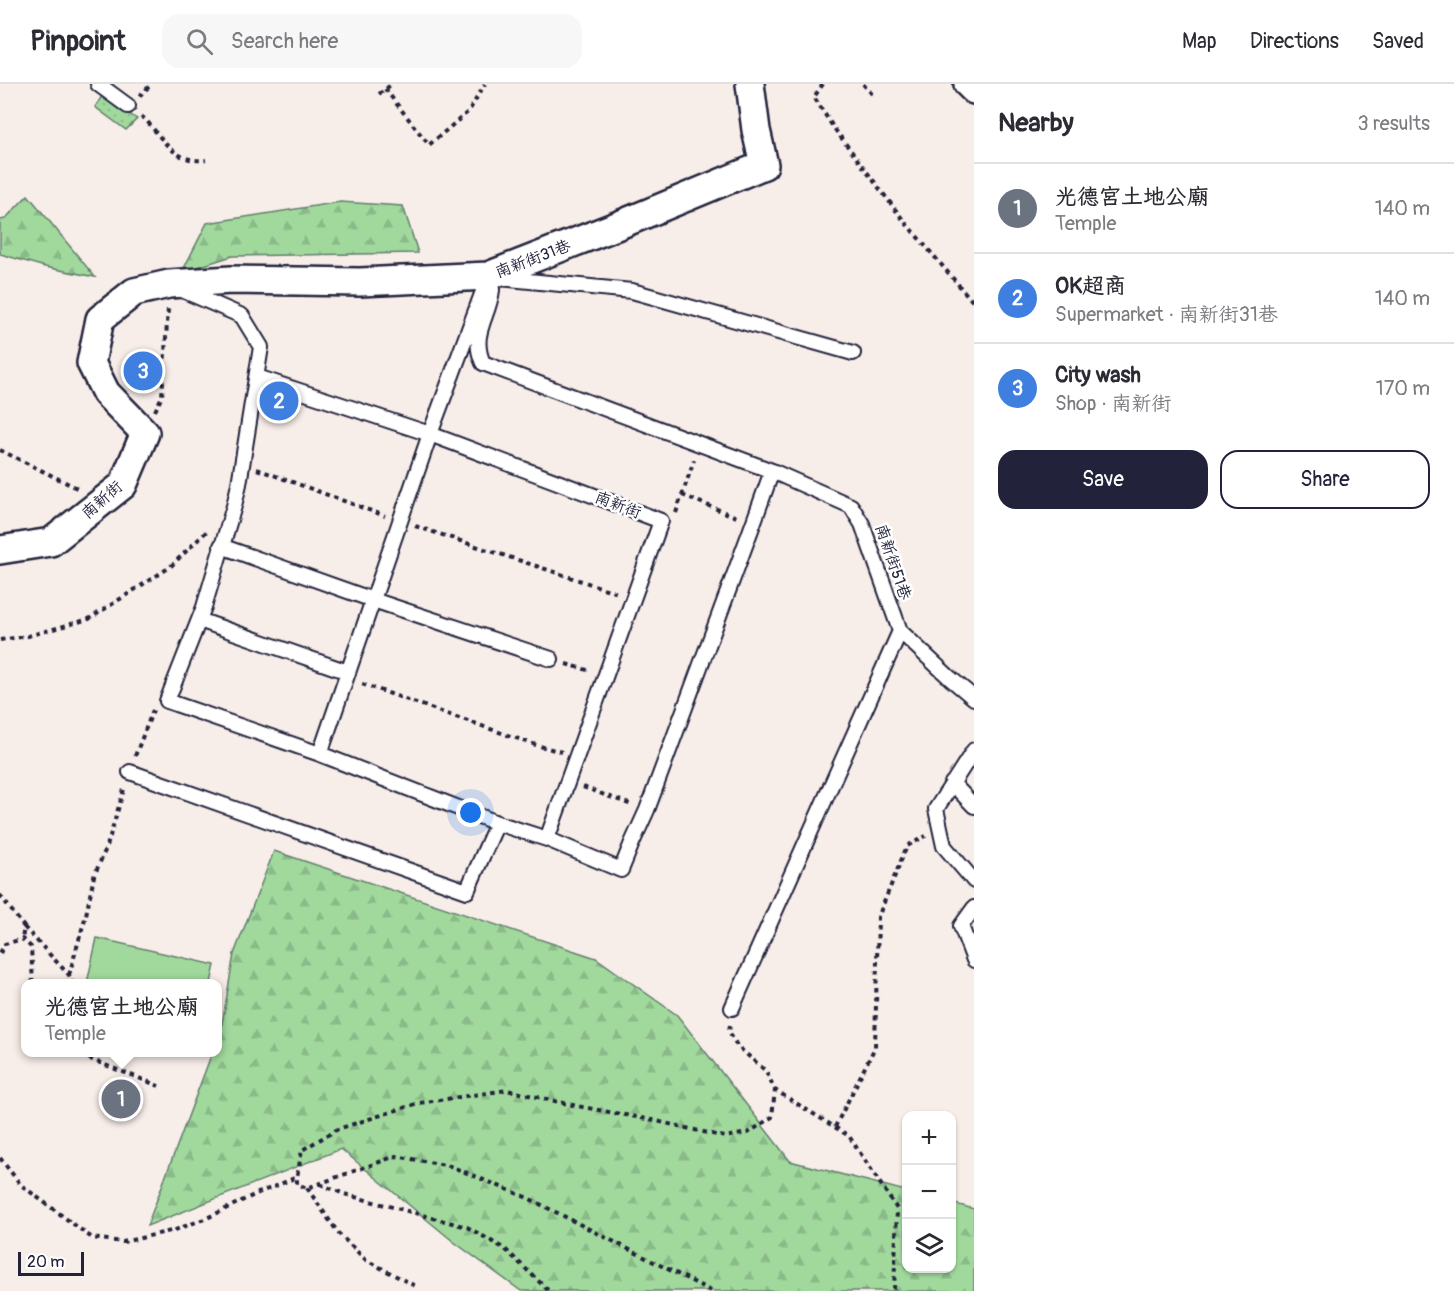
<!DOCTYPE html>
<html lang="en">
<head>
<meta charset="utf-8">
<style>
  body { margin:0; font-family:Pangolin,"LXGW WenKai TC",sans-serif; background:#f7f7f7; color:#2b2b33 }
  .controls { position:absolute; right:18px; bottom:18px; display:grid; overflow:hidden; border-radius:12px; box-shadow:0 2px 4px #0004 }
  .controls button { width:54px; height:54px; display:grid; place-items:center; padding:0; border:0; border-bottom:2px solid #e1e1e2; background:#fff; color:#2b2b33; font:30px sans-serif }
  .scale { position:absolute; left:18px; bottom:15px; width:66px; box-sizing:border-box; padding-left:6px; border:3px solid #22223b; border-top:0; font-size:16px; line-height:21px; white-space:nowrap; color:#22223b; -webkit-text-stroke:4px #fff; paint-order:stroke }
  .you { position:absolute; left:471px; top:729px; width:21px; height:21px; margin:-15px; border:4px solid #fff; border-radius:50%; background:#1a73e8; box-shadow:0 0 0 9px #1a73e833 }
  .badge { display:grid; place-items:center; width:39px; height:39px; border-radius:50%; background:#22223b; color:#fff; font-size:20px; font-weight:700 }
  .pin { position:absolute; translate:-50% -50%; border:3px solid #fff; box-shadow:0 2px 6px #0006 }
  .popup { position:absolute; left:21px; top:895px; width:201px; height:78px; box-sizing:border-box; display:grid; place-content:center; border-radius:12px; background:#fff; filter:drop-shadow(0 2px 4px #0005); font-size:20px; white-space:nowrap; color:#7c7c81 }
  .popup b { font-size:22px; color:#2b2b33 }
  .popup::after { content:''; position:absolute; left:50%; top:100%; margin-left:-12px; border:12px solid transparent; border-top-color:#fff }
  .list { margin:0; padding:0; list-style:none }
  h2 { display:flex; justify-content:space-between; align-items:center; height:78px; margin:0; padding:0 24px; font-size:26px }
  h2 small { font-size:20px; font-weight:400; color:#7c7c81 }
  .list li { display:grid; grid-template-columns:39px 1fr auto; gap:18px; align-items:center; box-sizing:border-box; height:90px; padding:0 24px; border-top:2px solid #e1e1e2 }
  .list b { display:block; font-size:22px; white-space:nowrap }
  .list p { margin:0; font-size:20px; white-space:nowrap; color:#7c7c81 }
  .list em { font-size:20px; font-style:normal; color:#7c7c81 }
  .actions { display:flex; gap:12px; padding:18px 24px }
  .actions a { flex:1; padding:14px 0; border:2px solid #22223b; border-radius:18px; text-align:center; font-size:21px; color:#22223b }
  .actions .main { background:#22223b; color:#fff }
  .icon { flex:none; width:33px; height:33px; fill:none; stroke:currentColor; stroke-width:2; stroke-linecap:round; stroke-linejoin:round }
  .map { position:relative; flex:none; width:974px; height:1207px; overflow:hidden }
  header { display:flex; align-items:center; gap:36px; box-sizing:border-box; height:84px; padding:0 30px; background:#fff; border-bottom:2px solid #e1e1e2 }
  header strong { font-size:28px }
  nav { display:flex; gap:33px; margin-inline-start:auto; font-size:21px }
  .search { width:420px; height:54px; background:#f7f7f7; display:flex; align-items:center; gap:15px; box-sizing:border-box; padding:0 21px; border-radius:18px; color:#7c7c81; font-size:22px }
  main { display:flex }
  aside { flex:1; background:#fff }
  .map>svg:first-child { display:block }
  .grass { fill:#a1d99d; stroke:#627e6c; stroke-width:1.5 }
  .forest { fill:url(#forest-firs); stroke:#627e6c; stroke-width:1.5 }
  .park { fill:url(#park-dots); stroke:#627e6c; stroke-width:1.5 }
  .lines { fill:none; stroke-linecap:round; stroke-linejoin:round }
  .lane-casing { stroke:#22223b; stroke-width:18 }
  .street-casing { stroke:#22223b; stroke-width:32 }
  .path { stroke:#22223b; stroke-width:4; stroke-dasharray:4.5 4.5; stroke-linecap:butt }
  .lane { stroke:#fff; stroke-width:14 }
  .street { stroke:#fff; stroke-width:27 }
  .labels { text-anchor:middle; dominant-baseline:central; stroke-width:5; stroke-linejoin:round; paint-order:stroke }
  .street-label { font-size:16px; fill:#22223b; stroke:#fff }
</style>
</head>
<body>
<header>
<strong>Pinpoint</strong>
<div class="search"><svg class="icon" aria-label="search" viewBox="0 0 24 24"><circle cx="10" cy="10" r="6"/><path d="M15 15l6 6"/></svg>Search here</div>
<nav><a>Map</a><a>Directions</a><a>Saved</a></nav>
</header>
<main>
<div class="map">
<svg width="974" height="1207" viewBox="0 0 974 1207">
  <defs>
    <pattern id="forest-firs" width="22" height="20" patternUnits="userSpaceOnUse" patternTransform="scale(1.5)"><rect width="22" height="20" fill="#a1d99d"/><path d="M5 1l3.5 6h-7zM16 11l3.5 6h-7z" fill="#8aba88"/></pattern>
    <pattern id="park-dots" width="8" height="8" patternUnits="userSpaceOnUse" patternTransform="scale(1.5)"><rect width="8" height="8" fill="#a1d99d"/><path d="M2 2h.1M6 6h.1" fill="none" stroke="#8aba88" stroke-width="1.8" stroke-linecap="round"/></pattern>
  </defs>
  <rect width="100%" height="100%" fill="#f8eee9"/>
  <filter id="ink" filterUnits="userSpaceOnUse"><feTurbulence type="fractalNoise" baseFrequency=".0167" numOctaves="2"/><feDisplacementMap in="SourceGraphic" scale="12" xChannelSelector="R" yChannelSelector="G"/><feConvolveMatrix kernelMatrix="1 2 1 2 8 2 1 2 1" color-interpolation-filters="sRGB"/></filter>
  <g filter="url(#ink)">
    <!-- grass -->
    <path class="grass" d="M97,854L215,881L211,899H87Z"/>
    <!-- forest -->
    <path class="forest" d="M28,111L95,193L45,183L0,170V136L5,135Z
      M340,118L403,122L418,169L232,172L182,188L207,139Z
      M274,767L596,874L677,931L790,1077L906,1107V1184H952V1119L974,1125V1207H521L454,1158L341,1065L147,1142L212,969L217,968V956L221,946L234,870Z"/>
    <!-- park -->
    <path class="park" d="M102,12L137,35L126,46L95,23Z"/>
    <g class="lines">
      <!-- lane casing -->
      <g class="lane-casing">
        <path id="lane" d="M98,0L128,22
          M488,192C490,197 492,201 492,206C489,233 470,250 483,279L772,387L851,422L862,440L900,547L732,924
          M499,194L632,207L853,269
          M180,205L242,232L261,263L239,400L234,422L204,523L167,617L320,670L497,739L547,755L621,786L632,759L647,726L753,440L772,387
          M257,293L430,350L661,437L547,755
          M221,462L373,516L551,575
          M199,536L348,588
          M900,547L950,594L974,614
          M974,666L936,725L944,762L974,797
          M320,670L430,350L485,202
          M130,688L467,807L497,739
          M952,699L974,722
          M974,824L961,842L974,876"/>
      </g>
      <!-- street casing -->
      <g class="street-casing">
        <path id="street" d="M968,0L974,6
          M0,466L51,458L123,401L145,349L106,309L91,279L100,235L134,208L169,200L231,196L360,198L488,192L619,141L764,81L756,46L750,0"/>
      </g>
      <!-- path -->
      <path class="path" d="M823,0L814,13L833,43L904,137L974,219
        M863,0L872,10
        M385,5L429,61L469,27L485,0
        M379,10L392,0
        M139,12L152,0
        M141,32L146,36C164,57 175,79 206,76
        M155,327L162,312L168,225
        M0,366L77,404
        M257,385L385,432
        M682,411L739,434
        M676,429L694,376
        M415,442L618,509
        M0,556L28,552L89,535L170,483L207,447
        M566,580L591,587
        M362,600L536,661L562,668
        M135,672L153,626
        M583,703L632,721
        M0,811L24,843L22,855
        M24,843L69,891L73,900
        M0,869L5,860L22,855L31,863L33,900
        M69,891L86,831L94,792L107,762L125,702
        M730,941L729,947L737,962L766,987L775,1006L849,1052L897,1125L894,1207
        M72,968L159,1002
        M835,1043L875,963L878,833L907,762L926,752
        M0,1074L21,1101L92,1154L123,1158L175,1146L207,1134L256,1110L297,1093
        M320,1100L344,1110L467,1143L505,1165L549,1207
        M307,1104L339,1150L366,1176L417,1203
        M711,1207L528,1114L450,1082L396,1072L307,1104L297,1100V1093L302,1066L338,1045L419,1019L507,1006L577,1022L652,1036L725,1053L748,1049L772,1033L775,1006"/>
      <!-- lane -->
      <use href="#lane" class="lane"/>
      <!-- street -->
      <use href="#street" class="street"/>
    </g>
  </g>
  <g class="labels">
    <!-- street labels -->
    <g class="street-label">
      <text transform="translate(533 175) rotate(-21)">南新街31巷</text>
      <text transform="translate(102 416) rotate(-41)">南新街</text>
      <text transform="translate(618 421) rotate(21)">南新街</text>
      <text transform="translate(893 478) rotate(71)">南新街51巷</text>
    </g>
  </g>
</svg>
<div class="controls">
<button>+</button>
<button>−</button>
<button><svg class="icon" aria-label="layers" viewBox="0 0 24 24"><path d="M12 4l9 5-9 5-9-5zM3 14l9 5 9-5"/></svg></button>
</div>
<div class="scale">20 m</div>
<div class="you"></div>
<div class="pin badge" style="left:121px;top:1015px;background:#6b7280">1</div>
<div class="popup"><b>光德宮土地公廟</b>Temple</div>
<div class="pin badge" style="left:279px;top:317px;background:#3f7fe0">2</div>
<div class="pin badge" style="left:143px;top:287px;background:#3f7fe0">3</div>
</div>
<aside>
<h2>Nearby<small>3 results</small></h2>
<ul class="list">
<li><span class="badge" style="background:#6b7280">1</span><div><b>光德宮土地公廟</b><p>Temple</p></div><em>140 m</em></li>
<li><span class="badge" style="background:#3f7fe0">2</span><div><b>OK超商</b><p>Supermarket · 南新街31巷</p></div><em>140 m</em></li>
<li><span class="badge" style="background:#3f7fe0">3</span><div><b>City wash</b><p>Shop · 南新街</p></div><em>170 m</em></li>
</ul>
<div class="actions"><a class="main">Save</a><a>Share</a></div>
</aside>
</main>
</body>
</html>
